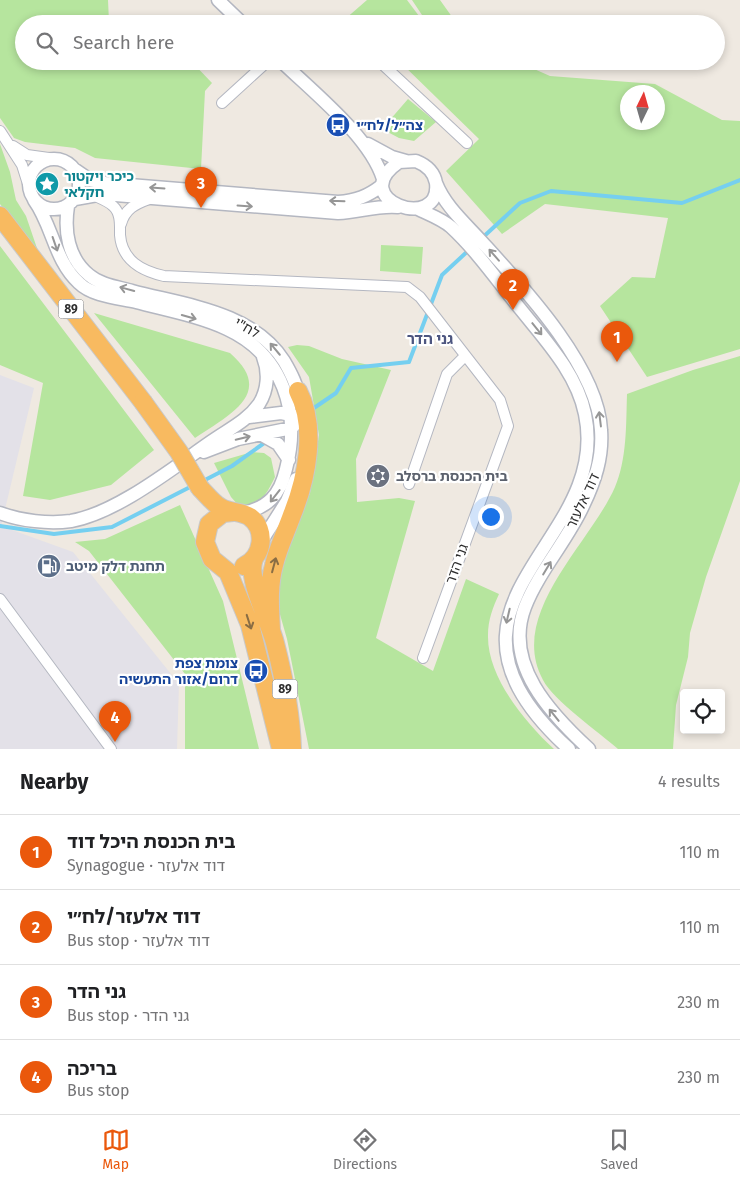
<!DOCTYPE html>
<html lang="en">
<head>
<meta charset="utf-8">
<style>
  body { margin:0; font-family:"Fira Sans","Noto Sans Hebrew",sans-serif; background:#f6f6f6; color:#202124 }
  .controls { position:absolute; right:15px; bottom:15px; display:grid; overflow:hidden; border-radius:5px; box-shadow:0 2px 8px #0003 }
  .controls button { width:45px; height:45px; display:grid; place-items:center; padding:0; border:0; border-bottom:1px solid #e0e0e0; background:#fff; color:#202124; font:25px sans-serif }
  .compass { position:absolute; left:620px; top:85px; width:45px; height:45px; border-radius:50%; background:#fff; box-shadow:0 2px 8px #0003; rotate:5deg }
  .you { position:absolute; left:490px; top:516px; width:18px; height:18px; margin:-12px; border:4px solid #fff; border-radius:50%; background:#1a73e8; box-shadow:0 0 0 8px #1a73e833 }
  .badge { display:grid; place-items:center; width:32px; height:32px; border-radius:50%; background:#ea580c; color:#fff; font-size:16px; font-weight:700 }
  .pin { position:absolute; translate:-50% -41px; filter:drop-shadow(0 1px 2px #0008) }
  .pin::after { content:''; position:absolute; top:26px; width:18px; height:15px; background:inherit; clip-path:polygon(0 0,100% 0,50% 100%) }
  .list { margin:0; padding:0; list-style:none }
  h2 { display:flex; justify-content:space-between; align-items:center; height:65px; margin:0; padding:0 20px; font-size:21px }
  h2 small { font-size:16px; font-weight:400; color:#757577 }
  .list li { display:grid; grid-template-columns:32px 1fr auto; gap:15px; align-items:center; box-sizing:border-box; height:75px; padding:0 20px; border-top:1px solid #e0e0e0 }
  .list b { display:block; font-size:19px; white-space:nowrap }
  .list p { margin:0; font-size:16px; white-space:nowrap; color:#757577 }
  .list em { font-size:16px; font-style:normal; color:#757577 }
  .icon { flex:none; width:28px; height:28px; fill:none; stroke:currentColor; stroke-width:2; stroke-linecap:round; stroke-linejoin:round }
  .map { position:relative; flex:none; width:740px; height:749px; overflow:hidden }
  .search { position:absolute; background:#fff; box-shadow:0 2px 8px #0003; left:15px; right:15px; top:15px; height:55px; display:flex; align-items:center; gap:12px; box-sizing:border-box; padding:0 18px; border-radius:28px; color:#757577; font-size:19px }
  .sheet { height:365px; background:#fff }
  nav { display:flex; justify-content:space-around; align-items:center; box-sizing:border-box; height:70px; border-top:1px solid #e0e0e0; background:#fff; font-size:14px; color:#757577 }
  nav a { display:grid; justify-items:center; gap:2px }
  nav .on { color:#ea580c }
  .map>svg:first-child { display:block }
  .industrial { fill:#e3e1e8 }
  .green { fill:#b6e59e; fill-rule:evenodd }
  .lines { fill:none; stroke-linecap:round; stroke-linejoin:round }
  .stream { stroke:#75cff0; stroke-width:4 }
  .minor-casing { stroke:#b4b7c1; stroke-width:12 }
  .tertiary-casing { stroke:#b4b7c1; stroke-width:15 }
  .trunk-casing { stroke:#c9c9c9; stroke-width:20 }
  .minor { stroke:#fff; stroke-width:10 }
  .tertiary { stroke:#fff; stroke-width:12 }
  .trunk { stroke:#f8ba60; stroke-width:18 }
  .trunk-bridge-casing { stroke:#c9c9c9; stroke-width:20; stroke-linecap:butt }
  .trunk-bridge { stroke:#f8ba60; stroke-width:18 }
  .oneway { stroke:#969696 }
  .oneway2 { stroke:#896d44 }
  .labels { text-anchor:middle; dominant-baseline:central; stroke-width:4.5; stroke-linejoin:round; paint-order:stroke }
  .shield { fill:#fff; stroke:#6d6d6d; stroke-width:1 }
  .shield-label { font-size:12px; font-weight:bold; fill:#2e2e2e }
  .transit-label { font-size:14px; font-weight:bold; fill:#164399; stroke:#fff; text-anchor:start }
  .culture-label { font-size:14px; font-weight:bold; fill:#0d838f; stroke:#fff; text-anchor:start }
  .street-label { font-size:14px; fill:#2e2e2e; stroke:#fff }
  .worship-label { font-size:14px; font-weight:bold; fill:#5b616d; stroke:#fff; text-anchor:start }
  .service-label { font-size:14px; font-weight:bold; fill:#4e5e75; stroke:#fff; text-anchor:start }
  .neighbourhood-label { font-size:15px; font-weight:bold; fill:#4d5680; stroke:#fff }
</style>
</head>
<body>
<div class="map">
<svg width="740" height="749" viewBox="0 0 740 749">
  <rect width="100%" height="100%" fill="#efe9e1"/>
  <!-- industrial -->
  <path class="industrial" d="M0,375L34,388L1,526L73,552L179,684L177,749H0Z"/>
  <!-- green -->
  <path class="green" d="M0,0H108L109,22L129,24H24V61H191L212,83L205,91L201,169L95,158L75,148L25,142L14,138L0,118Z
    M367,0H407L425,24H353L344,20Z
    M412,0H440L455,21L446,24H428Z
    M399,61H516L550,76L655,84L722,120L740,121V349L647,377L600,306L632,277L655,278L668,218L545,204L502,234L446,171L479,139ZM628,92H658V122H628Z
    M408,99L436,122L414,141L399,138L382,129Z
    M0,144L10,172L16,200L26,216L40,257L0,204Z
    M381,245L423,247L421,274L380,271Z
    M0,246L154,450L111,485L50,500L23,496L43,383L0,365Z
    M94,313L230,353C276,393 229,415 195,438Z
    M297,345L309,346L342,359L391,370L356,459L357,502L399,498L415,501L376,638L433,671L466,579L499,594C493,607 488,620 488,635C487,677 525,722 554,749H309L287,639L271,583L310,493L319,435L309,377L288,347Z
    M740,356V481L706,577L690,633L688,657L676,705L673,749H618C600,733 553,700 543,680C507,614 590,544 615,487C627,459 626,425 627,394L693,370Z
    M252,452L264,453L271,458L275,477C266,495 261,506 239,506L231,497L214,463Z
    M180,505L223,601L259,749H185V674L89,551L75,542L105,539Z"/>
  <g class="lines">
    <!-- stream -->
    <path class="stream" d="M481,239L520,203L551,191L682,203L740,180
      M311,410L336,393L351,368L409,362L442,275L470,249
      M203,481L232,466L267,441
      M0,526L54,534L112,527L194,485"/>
    <!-- minor casing -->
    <g class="minor-casing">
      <path id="minor" d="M379,61L467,143
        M222,103L268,61
        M0,131L22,165L28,184
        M13,146L27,155L56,159
        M93,195C99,198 108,201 113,206C121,213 120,225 120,235C122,261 142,271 164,276L407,287L420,297L500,400L508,426L423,658
        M121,224C125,209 135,204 149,199
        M409,484L447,374L465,356
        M0,599L111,749"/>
    </g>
    <!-- tertiary casing -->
    <g class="tertiary-casing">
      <path id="tertiary" d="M218,0L243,24
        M281,61C313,92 370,137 383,179
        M368,144L392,157L406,161
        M29 184a25 25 0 1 1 50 0a25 25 0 1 1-50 0Z
        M416,161C426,165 434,171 436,183C442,233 344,200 399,162Z
        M74,169L90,180L105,183L338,202C356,201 368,196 381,186
        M436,183C445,206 465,223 482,242C523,287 598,367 601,430C603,457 595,481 583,506C567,541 539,571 525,607C503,664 551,714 589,749
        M75,199L103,194L338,213C359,212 378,205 398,207
        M34,200C53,226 54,260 79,283C92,296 118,298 136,302C166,310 199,316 227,329C283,355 301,412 286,469C280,495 268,508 242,513
        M68,206C64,231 68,258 89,275C101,285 118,287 132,291C184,305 252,311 284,361C291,373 298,386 299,400
        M418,209C428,214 442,219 451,227C478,252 499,283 522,311C546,341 577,374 585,414C613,547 406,601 569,749
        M249,417L281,413L296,416
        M262,435L278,444L289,460
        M204,452L238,439L292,428L296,423
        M0,513C21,521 49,524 71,521C117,513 174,467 212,441C229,429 247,421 259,404C268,390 269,372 263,357
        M261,542L287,501L296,479"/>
    </g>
    <!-- trunk casing -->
    <g class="trunk-casing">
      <path id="trunk" d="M0,216L143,402
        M200,488C206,494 213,503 220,507C229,513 241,511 250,517C267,530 263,557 244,566
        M233,512L223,513L209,524L205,542L212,559L228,572L250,625L281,749
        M254,559C246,578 270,622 275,643C284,678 291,713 292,749
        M271,630C270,609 268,587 274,565C278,548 286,532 292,515C307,478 317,427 298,391"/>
    </g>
    <!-- minor -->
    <use href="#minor" class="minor"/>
    <!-- tertiary -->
    <use href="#tertiary" class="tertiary"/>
    <!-- trunk -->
    <use href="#trunk" class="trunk"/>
    <!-- trunk-bridge casing -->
    <g class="trunk-bridge-casing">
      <path id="trunk-bridge" d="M143,402L179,452L200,488"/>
    </g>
    <!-- trunk-bridge -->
    <use href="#trunk-bridge" class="trunk-bridge"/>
  </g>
  <!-- one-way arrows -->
  <defs><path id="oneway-shaft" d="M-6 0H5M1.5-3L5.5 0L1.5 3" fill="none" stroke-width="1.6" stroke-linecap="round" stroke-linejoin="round" transform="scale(1.25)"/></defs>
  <g class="oneway">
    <use href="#oneway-shaft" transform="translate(157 188) rotate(-176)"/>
    <use href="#oneway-shaft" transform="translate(337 201) rotate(-178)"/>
    <use href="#oneway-shaft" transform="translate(245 206) rotate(4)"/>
    <use href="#oneway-shaft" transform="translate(55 244) rotate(71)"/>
    <use href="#oneway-shaft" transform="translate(494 255) rotate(-131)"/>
    <use href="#oneway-shaft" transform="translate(127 289) rotate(-165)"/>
    <use href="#oneway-shaft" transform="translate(189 317) rotate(16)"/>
    <use href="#oneway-shaft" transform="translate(537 329) rotate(51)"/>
    <use href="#oneway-shaft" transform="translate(275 349) rotate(-130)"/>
    <use href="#oneway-shaft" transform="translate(600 419) rotate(-97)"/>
    <use href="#oneway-shaft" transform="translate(243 438) rotate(-13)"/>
    <use href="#oneway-shaft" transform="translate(275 496) rotate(128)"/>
    <use href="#oneway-shaft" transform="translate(547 568) rotate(-59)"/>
    <use href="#oneway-shaft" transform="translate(508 616) rotate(103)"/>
    <use href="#oneway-shaft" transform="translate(554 715) rotate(-129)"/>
  </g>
  <g class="oneway2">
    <use href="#oneway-shaft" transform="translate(274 565) rotate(-75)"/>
    <use href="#oneway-shaft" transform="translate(249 622) rotate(72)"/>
  </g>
  <!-- icons -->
  <defs>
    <g id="bus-disc" transform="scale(1.25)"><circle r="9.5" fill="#1a4fb4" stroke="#fff"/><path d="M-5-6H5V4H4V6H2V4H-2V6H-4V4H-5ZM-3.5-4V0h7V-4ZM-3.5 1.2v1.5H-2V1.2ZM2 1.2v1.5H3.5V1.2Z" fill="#fff"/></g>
    <g id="sight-disc" transform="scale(1.25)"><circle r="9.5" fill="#0f9aa8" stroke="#fff"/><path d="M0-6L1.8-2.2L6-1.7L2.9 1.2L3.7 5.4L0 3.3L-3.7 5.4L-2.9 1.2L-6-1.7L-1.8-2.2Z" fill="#fff"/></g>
    <g id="synagogue-disc" transform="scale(1.25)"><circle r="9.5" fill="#6b7280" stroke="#fff"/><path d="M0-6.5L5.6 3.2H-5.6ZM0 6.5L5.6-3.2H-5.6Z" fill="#fff"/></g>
    <g id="fuel-disc" transform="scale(1.25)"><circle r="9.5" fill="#5c6f8a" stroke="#fff"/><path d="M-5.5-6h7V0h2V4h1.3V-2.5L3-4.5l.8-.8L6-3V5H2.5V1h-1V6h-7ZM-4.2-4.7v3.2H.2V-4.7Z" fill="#fff"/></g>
  </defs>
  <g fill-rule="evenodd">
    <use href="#bus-disc" x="338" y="125"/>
    <use href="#sight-disc" x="47" y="184"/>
    <use href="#synagogue-disc" x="378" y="476"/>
    <use href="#fuel-disc" x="49" y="566"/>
    <use href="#bus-disc" x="256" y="671"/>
  </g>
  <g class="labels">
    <!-- shield labels -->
    <g class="shield">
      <rect x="58.5" y="299.5" width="25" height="19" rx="4"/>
      <rect x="272.5" y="679.5" width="25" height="19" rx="4"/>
    </g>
    <g class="shield-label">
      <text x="71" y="309">89</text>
      <text x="285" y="689">89</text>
    </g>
    <!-- transit labels -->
    <g class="transit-label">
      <text x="356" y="125">צה״ל/לח״י</text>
      <text x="238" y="663" text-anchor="end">צומת צפת<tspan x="238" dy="16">דרום/אזור התעשיה</tspan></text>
    </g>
    <!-- culture labels -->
    <g class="culture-label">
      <text x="64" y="176">כיכר ויקטור<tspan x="64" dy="16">חקלאי</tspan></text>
    </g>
    <!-- street labels -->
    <g class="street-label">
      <text transform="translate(247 328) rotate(30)">לח"י</text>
      <text transform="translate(583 501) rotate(-65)">דוד אלעזר</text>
      <text transform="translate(457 564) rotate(-70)">גני הדר</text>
    </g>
    <!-- worship labels -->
    <g class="worship-label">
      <text x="396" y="476">בית הכנסת ברסלב</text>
    </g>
    <!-- service labels -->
    <g class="service-label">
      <text x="66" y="566">תחנת דלק מיטב</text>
    </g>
    <!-- neighbourhood labels -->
    <g class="neighbourhood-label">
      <text x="430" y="339">גני הדר</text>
    </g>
  </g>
</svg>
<div class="controls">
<button><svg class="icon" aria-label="locate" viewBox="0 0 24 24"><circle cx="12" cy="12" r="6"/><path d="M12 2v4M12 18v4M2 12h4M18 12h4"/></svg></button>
</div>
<svg class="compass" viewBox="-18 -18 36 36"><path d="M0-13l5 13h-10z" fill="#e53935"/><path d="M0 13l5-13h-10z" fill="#757577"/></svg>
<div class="you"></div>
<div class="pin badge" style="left:617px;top:362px">1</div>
<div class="pin badge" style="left:513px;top:310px">2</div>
<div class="pin badge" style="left:201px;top:208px">3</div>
<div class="pin badge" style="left:115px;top:742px">4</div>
<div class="search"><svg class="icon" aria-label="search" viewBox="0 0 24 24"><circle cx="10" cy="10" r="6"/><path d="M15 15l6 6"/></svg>Search here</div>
</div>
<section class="sheet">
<h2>Nearby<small>4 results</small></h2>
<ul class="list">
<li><span class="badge">1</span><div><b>בית הכנסת היכל דוד</b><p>Synagogue · דוד אלעזר</p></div><em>110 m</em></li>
<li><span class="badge">2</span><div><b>דוד אלעזר/לח״י</b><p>Bus stop · דוד אלעזר</p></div><em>110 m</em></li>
<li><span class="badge">3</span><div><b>גני הדר</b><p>Bus stop · גני הדר</p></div><em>230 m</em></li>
<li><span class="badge">4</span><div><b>בריכה</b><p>Bus stop</p></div><em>230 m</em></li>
</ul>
</section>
<nav>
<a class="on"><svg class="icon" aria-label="map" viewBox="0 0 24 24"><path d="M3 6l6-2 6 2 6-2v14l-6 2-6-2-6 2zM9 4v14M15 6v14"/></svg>Map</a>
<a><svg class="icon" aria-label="directions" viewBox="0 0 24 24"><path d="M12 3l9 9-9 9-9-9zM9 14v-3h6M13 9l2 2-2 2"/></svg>Directions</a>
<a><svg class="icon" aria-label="saved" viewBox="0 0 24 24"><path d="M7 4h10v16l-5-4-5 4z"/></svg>Saved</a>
</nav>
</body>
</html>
